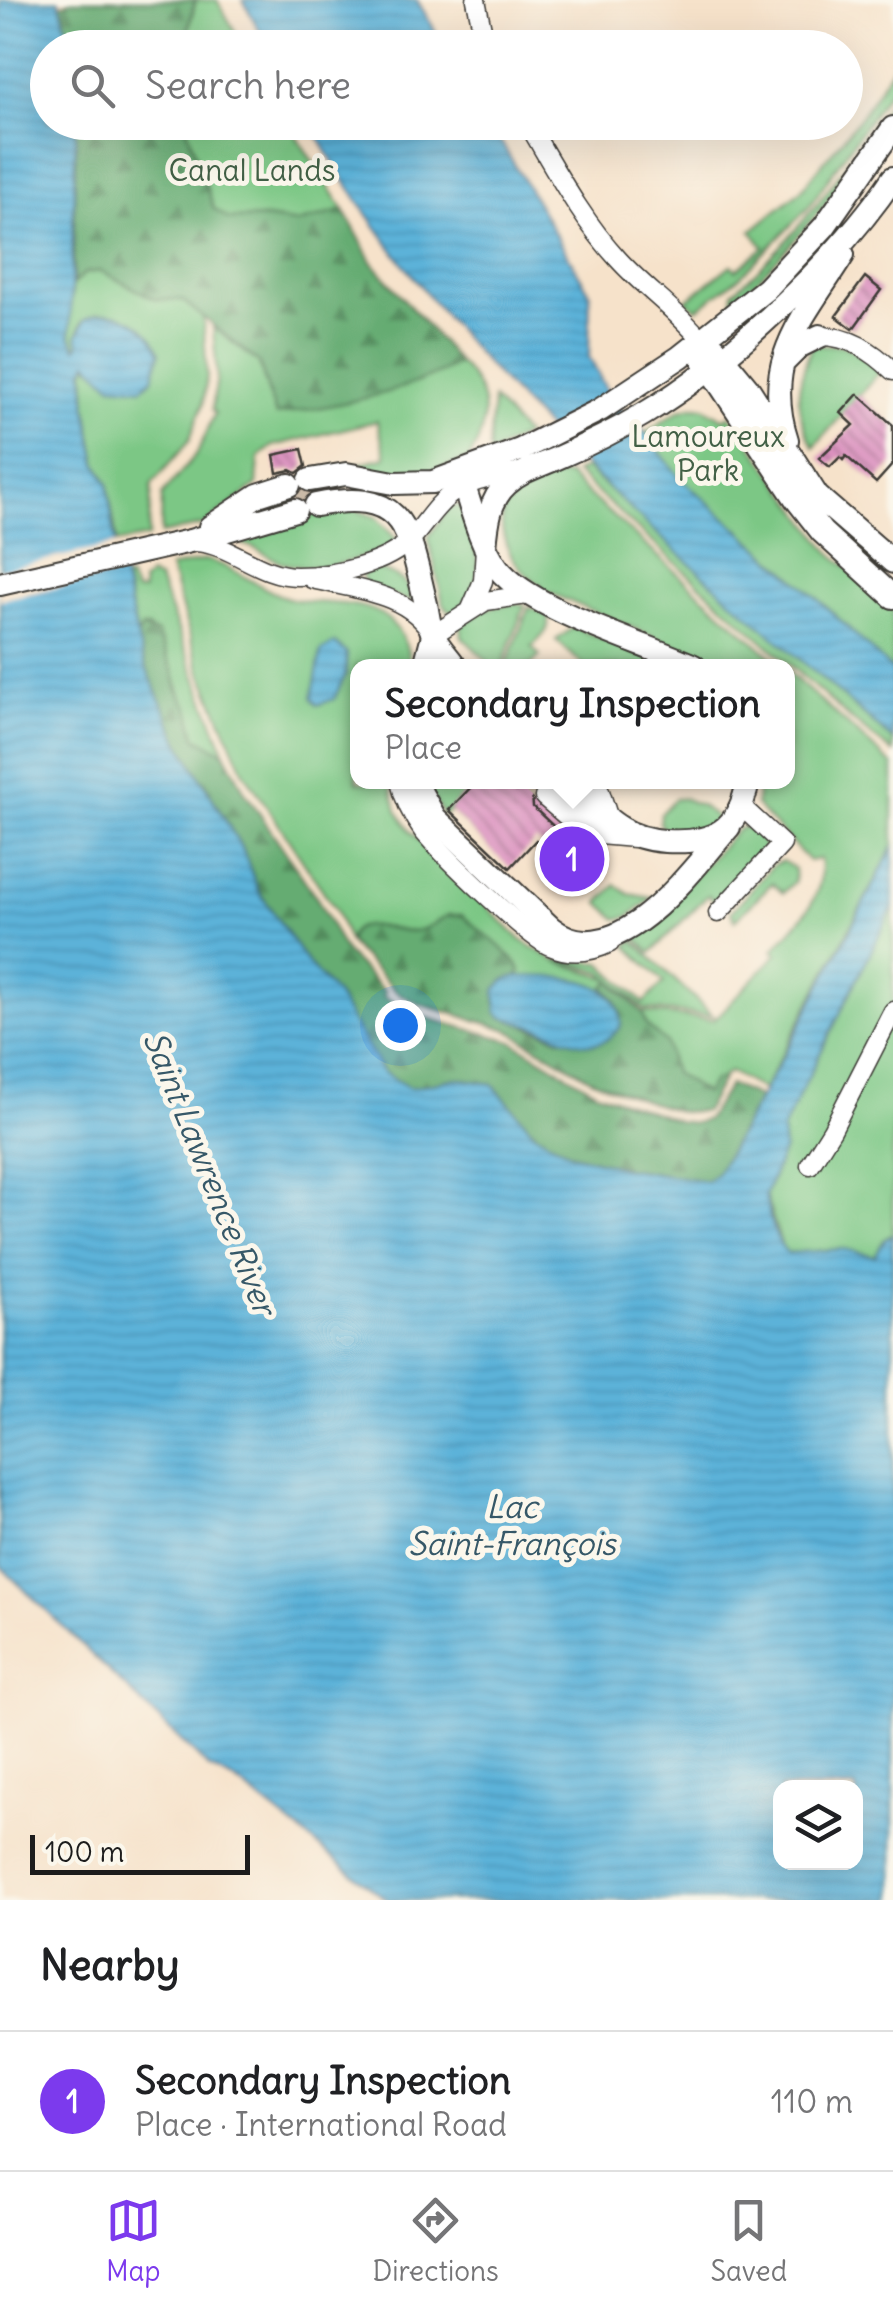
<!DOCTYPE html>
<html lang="en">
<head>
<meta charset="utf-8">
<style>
  body { margin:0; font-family:Delius,sans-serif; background:#f6f6f6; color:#202124 }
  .controls { position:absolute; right:30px; bottom:30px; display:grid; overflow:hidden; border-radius:20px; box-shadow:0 10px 40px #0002 }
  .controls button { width:90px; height:90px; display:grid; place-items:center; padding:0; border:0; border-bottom:2px solid #e0e0e0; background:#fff; color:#202124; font:50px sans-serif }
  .scale { position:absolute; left:30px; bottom:25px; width:220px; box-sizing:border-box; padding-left:10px; border:5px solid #1c1c1c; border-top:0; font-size:28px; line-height:35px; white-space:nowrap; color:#1c1c1c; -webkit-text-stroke:8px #fbf7ec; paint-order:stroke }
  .you { position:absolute; left:400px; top:1025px; width:35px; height:35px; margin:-25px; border:8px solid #fff; border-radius:50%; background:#1a73e8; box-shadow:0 0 0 15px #1a73e833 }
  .badge { display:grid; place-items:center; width:65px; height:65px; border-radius:50%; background:#7c3aed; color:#fff; font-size:32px; font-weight:700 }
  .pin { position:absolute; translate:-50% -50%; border:5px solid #fff; box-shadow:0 2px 10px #0006 }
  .popup { position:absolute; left:350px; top:659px; width:445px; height:130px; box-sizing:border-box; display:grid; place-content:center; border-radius:20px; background:#fff; filter:drop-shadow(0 2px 8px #0005); font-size:32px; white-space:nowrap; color:#757577 }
  .popup b { font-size:38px; color:#202124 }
  .popup::after { content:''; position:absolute; left:50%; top:100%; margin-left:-20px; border:20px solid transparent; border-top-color:#fff }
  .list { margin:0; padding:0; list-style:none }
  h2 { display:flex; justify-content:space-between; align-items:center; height:130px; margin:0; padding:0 40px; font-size:42px }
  h2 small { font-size:32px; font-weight:400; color:#757577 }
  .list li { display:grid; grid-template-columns:65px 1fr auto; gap:30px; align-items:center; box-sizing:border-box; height:140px; padding:0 40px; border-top:2px solid #e0e0e0 }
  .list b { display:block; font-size:38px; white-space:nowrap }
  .list p { margin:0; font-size:32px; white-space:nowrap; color:#757577 }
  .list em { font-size:32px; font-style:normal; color:#757577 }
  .icon { flex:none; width:55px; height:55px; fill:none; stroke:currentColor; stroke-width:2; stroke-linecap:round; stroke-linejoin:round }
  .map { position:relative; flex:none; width:893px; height:1900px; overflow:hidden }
  .search { position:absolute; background:#fff; box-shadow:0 10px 40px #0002; left:30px; right:30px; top:30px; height:110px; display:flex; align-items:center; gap:25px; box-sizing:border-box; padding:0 35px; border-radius:55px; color:#757577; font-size:38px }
  .sheet { height:270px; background:#fff }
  nav { display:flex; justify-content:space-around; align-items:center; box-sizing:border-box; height:140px; border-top:2px solid #e0e0e0; background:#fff; font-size:28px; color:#757577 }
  nav a { display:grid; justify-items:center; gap:5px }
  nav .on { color:#7c3aed }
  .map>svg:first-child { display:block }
  .green { fill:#7cc785; stroke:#4c7250; stroke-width:2.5 }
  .forest { fill:url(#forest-firs); stroke:#406447; stroke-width:2.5 }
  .water { fill:url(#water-rules); stroke:#3c677a; stroke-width:2.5; fill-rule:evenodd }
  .pier { fill:#f6e2ca }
  .building { fill:url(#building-back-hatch) }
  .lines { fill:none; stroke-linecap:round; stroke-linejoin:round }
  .minor-tunnel { stroke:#cabaa7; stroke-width:18; stroke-dasharray:18 9; stroke-linecap:butt }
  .major-tunnel { stroke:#cabaa7; stroke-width:22; stroke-dasharray:22 11; stroke-linecap:butt }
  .minor-casing { stroke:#3d3a36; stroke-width:21 }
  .major-casing { stroke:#3d3a36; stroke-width:26 }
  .minor { stroke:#fff; stroke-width:18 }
  .major { stroke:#fff; stroke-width:22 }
  .labels { text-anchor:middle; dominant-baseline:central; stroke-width:10; stroke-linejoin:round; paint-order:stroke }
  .park-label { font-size:30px; fill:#426046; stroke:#fbf7ec }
  .water-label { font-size:32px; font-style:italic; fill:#365868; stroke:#fbf7ec }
</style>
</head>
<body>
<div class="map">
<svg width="893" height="1900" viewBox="0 0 893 1900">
  <defs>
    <pattern id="forest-firs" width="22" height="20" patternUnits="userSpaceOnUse" patternTransform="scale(2.5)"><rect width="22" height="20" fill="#65ac72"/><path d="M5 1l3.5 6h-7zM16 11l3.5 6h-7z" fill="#528b5d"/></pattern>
    <pattern id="water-rules" width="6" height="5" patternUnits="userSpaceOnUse" patternTransform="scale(2.5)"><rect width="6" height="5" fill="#5cb2d9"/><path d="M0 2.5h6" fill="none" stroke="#4f98ba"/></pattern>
    <pattern id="building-back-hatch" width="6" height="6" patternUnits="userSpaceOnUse" patternTransform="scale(2.5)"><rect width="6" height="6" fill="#db91bf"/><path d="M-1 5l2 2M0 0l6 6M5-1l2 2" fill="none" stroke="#b1769a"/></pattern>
  </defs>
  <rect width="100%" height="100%" fill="#fbf7ec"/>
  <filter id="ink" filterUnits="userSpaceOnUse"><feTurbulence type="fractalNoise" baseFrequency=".01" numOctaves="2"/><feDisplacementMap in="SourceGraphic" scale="20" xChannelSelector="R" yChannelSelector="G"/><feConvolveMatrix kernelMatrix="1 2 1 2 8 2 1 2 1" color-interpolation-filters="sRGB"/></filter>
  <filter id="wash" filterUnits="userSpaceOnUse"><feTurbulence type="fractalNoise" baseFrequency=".0048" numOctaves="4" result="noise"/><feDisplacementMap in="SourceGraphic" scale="40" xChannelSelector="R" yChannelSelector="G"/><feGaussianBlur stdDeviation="2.25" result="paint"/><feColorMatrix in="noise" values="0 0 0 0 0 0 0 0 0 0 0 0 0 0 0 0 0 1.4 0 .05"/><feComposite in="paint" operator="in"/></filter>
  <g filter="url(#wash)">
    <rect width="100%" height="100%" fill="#f6e2ca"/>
    <!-- green -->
    <path class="green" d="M196,0H217L244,47L184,48Z
      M893,66V85L808,208L741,276L697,309L686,301L731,265L736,270L764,247L751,231L800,191L861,116Z
      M893,96V111C843,187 799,240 733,303V292C799,237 845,168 893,96Z
      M185,123H288L344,210L298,223L266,218L229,219L214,209Z
      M100,271L155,299L182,300L203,316L207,376L203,404L189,441L152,484L148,537L117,543L108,484L97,463L87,408L85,363L99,372L159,352C149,324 126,319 98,313L82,322L77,337L79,344L76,348C64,331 71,304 73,284L85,273Z
      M213,327L259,363L276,415C339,405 402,394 459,363C490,393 491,423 468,460L419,475L341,468L386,457L377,421L273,446L259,457L257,485L204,525L161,534L162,495L198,452L215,413L212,410L217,377Z
      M812,345H844L883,368L814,447C792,407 796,386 812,345Z
      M493,399L525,435L492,454L489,450Z
      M691,407H704L724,419L730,415L829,551L893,608V671L817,598L680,478L645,433L680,410Z
      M585,468L893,740V753L848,717L575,473Z
      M568,475L579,486L782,666H716L705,658L540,589L541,585C505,566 481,506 528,482C540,476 555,477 568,475Z
      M458,505L461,506C475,546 493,580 455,612L448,610L443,603L428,537L449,508Z
      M350,508L376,517L399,542C366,558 323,574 286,564C270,559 259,548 243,544L241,534L297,517Z
      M205,560C228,563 257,587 282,596C324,611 376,589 402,637C407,646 410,656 409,666H357V782H390L397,810L411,832L521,940L556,961L608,978L642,1012L714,1020L777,954L773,950C797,924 827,897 820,859L809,861L756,805L760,782H787V671L893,765V847L763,1090L730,1072L724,1075L705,1111L681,1112L614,1089L591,1079L506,1029L420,1004L397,992L349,943L335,909L244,772L200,670L170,568Z
      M376,568C393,574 414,582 411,602L364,585L362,573Z
      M149,575L159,580L225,753L196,738L168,658L161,641L148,628H143L137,636L125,579L129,578L136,592L143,591L142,583Z
      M517,603L525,605L502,666H492L462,637L461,626L484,609Z
      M529,607L547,615C552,630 542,636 532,647L540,656L530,666H506Z
      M574,627L669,666H584L556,640Z
      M422,782H476L444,816Z
      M683,798L700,805L718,818L704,831H665L659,823L660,814L674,799Z
      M751,825L763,838L765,851L718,904L708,895L651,953L636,938L738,829Z
      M782,861L794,868L795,881L783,893L772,883L735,920L731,912L772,866Z
      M616,885L629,894L653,898L628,917L617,919L599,902Z
      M893,907V1234L883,1240L876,1257L844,1249L788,1253L783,1250L765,1195L784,1149L782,1130Z
      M633,940L713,1016L644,1009L602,972L557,959L601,963L644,1003L664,982L627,946Z"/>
    <!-- forest -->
    <path class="forest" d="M72,0H195L184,48L72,47L61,5Z
      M76,123H185L214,209L229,219L266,218L298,223L344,210L373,263L459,363C402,394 339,405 276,415L259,363L182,300L155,299L100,271L85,273L73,284Z
      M142,628L157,633L174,673L178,691L189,708L196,737L225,753L245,792L318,900L345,952L385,992L383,996L427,1018L512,1041L597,1092L678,1121L695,1123L707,1119L729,1085L759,1097L717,1173L707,1181L624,1168L572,1154L535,1133L492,1084L457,1078L410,1088L383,1072L337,996L306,961L258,890L243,850L180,743L145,665L137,636Z
      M448,915H462C482,934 506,947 521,970L518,976L506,979L495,1001L502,1017L560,1038L616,1001L604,987L610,981L642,1012L647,1026L666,1043L674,1073L705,1093L714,1080L723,1078L705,1111L681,1112L649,1102L591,1079L506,1029L420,1004L397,992L349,943C349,913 393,931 411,931C425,931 436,922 448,915Z"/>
    <!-- water -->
    <path class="water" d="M0,0H59L72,47L48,48V122L76,123L70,335L76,348L79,345L77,337L85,319C114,304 149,323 160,353L153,378L142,388L111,385L88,362L84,370L87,408L97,463L108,484L114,534L137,636L145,665L180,743L243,850L258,890L306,961L337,996L383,1072L410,1088L457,1078L492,1084L535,1133L572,1154L624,1168L707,1181L717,1173L795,1035L893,847V907L782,1130L784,1149L765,1195C769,1214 774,1241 788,1253L844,1249L875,1256L884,1240L893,1234V1900H387L236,1781L210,1769L0,1566ZM780,1788H856V1862H780Z
      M243,0H417L445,47H268Z
      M310,123H490L590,293L589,357L612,400L645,433L680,478L817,598L893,671V740C680,554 451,373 310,123Z
      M335,643L347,653L346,675L334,699L317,705L312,698L321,651Z
      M518,976C555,977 621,973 621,1025C600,1058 570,1040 541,1029C528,1024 515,1022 502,1017L497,1012L495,991L506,979Z"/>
    <!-- pier -->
    <path class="pier" d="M122,543L128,572L0,600V570Z"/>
    <g id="blocks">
      <!-- building -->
      <path class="building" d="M865,277L881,290L853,329L836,316Z
        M858,394L893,425V464L876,483L846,456L843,460L840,457L830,467L819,458L854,425L841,413Z
        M302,449L306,466L297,473L291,470L277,473L274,455Z
        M476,782H507L516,791L525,782H542L532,794L533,807L602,872L587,889L536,840L510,868L449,810Z"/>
    </g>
  </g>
  <g filter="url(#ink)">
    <use href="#blocks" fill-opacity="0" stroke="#3d3a36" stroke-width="2.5"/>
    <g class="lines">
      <!-- minor-tunnel -->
      <path class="minor-tunnel" d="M528,782L544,797"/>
      <!-- major-tunnel -->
      <path class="major-tunnel" d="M293,498L312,494"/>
      <!-- minor casing -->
      <g class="minor-casing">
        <path id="minor" d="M476,0L486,48
          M527,122C555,169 581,219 618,259C645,289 676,309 702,341
          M820,336C850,336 872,351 893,371
          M195,542C232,544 259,576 297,576C333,576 387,565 412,538C425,524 437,503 454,492C473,479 498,477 520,472
          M312,579C354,589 410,593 433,635L486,601L527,595
          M470,611L483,581L485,547
          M400,782C404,799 412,816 423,831C441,853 527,937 550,946C571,955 590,953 610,943
          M597,782L609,819
          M553,787L596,826L610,834
          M544,797L587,834L634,838
          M718,913L782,844L742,807
          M810,1165L832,1130L893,1011"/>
      </g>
      <!-- major casing -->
      <g class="major-casing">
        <path id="major" d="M715,348L748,388L817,496L893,562
          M703,359L796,499L822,532L893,597
          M785,361L800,346L820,336
          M787,440C761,360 803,319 843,255
          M460,474C471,505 478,540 497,567C528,609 643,643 694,666
          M310,480L346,474L394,483L433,482L520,450L600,410L680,357L766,289L824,227L893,128
          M316,505C407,487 408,531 426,604C428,614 429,626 433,635C438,646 448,656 455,666
          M210,527L258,495L289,485
          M485,547C487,524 489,500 507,484C521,471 539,466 555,459C585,446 616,431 644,414C729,363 838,260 893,178
          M0,584L190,541L295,510
          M425,666L433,635
          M415,782L435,818L551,928C616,979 692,869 729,827
          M568,782C585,797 601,816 621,828C635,837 649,840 665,841C714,844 738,831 748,782"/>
      </g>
      <!-- minor -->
      <use href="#minor" class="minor"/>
      <!-- major -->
      <use href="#major" class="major"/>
    </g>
  </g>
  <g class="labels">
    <!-- park labels -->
    <g class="park-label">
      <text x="252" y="170">Canal Lands</text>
      <text x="708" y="436">Lamoureux<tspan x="708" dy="34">Park</tspan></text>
    </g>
    <!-- water labels -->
    <g class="water-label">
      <text transform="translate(210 1173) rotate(68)">Saint Lawrence River</text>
      <text x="512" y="1506">Lac<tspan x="512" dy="37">Saint-François</tspan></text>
    </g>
  </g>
</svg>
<div class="controls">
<button><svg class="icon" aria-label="layers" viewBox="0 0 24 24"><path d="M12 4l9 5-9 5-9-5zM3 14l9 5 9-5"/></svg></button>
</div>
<div class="scale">100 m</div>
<div class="you"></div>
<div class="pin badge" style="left:572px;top:859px">1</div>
<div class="popup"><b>Secondary Inspection</b>Place</div>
<div class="search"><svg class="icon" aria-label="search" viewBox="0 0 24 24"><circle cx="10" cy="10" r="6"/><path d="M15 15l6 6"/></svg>Search here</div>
</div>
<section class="sheet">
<h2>Nearby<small></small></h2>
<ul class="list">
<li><span class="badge">1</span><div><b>Secondary Inspection</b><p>Place · International Road</p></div><em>110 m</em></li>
</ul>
</section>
<nav>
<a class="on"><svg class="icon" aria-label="map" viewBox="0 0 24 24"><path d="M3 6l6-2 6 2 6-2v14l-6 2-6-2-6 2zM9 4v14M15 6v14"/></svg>Map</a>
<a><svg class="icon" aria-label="directions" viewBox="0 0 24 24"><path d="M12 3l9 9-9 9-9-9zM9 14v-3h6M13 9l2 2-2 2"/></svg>Directions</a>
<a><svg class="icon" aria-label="saved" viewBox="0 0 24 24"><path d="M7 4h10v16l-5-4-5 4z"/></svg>Saved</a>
</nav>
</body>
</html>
